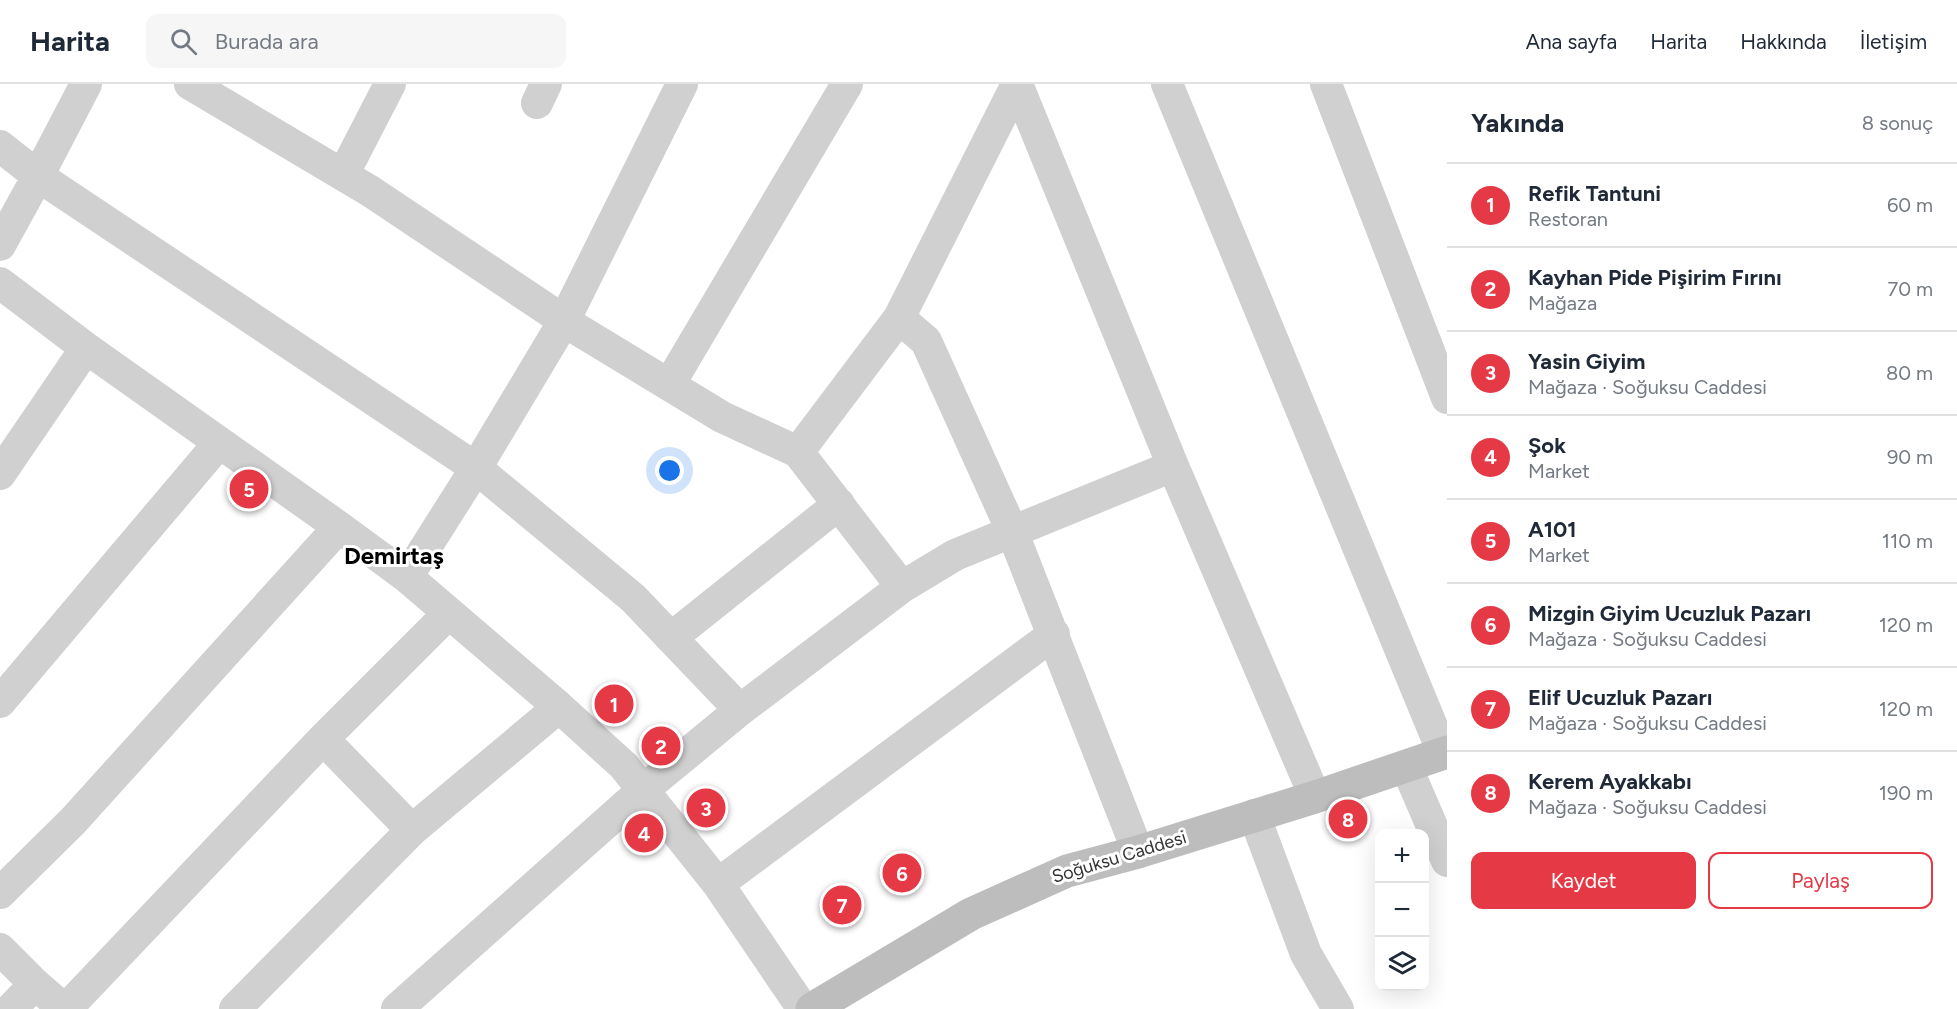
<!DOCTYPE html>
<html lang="tr">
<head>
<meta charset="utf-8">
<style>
  body { margin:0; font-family:Figtree,sans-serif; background:#f6f6f7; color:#1f2937 }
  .controls { position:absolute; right:18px; bottom:18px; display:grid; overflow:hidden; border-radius:12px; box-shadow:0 6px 24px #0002 }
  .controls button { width:54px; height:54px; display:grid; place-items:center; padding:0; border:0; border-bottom:2px solid #e0e1e3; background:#fff; color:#1f2937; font:30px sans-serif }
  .you { position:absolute; left:670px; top:387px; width:21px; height:21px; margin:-15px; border:4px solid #fff; border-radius:50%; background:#1a73e8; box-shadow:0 0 0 9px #1a73e833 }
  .badge { display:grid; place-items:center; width:39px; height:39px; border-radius:50%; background:#e63946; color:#fff; font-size:20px; font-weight:700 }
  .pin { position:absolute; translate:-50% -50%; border:3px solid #fff; box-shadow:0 2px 6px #0006 }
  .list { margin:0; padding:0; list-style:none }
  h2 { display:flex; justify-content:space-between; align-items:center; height:78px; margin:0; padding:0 24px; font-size:26px }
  h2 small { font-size:20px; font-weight:400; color:#747a83 }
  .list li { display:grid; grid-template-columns:39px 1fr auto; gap:18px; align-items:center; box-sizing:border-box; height:84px; padding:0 24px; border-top:2px solid #e0e1e3 }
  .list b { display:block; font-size:22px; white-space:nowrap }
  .list p { margin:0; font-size:20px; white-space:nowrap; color:#747a83 }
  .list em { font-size:20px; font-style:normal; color:#747a83 }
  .actions { display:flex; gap:12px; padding:18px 24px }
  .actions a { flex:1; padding:14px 0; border:2px solid #e63946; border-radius:12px; text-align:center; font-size:21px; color:#e63946 }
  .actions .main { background:#e63946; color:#fff }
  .icon { flex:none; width:33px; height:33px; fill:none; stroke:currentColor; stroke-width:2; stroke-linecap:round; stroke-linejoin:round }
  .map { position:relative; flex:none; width:1447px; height:925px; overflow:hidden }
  header { display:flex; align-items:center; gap:36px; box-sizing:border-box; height:84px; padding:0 30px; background:#fff; border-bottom:2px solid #e0e1e3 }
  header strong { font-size:28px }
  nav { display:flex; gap:33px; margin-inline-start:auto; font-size:21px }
  .search { width:420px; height:54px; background:#f6f6f7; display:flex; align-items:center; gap:15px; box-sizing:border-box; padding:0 21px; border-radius:12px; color:#747a83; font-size:22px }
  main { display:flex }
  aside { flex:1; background:#fff }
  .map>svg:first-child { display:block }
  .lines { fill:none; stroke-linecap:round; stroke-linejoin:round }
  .street { stroke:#d0d0d0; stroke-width:32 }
  .secondary { stroke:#bdbdbd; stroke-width:33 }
  .labels { text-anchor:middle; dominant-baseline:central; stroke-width:6; stroke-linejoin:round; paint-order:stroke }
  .street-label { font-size:18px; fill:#333; stroke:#fff }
  .district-label { font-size:24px; font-weight:bold; fill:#000; stroke:#fff }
</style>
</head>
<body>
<header>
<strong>Harita</strong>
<div class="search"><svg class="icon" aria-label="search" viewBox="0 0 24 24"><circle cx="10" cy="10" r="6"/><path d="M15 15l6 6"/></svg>Burada ara</div>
<nav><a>Ana sayfa</a><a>Harita</a><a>Hakkında</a><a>İletişim</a></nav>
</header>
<main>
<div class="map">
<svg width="1447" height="925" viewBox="0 0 1447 925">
  <rect width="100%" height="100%" fill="#fff"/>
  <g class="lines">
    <!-- street -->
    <path class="street" d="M190,0L370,107L572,242L722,333L798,368L902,503
      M1017,0L1173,382L1315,713
      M1167,0L1443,669
      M1326,0L1447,314
      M537,19L546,0
      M0,62L38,92L476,384L633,514L740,626
      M343,91L390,0
      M0,161L38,92L86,0
      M0,199L86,264L339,443L407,493L559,623L624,682L643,706L718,800L803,925
      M899,234L926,257L1012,447L1138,768
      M669,301L847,0
      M798,368L899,234L1017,0
      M0,390L86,264
      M407,493L476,384L564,237L682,0
      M671,554L839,420
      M0,618L219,359
      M323,655L412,746
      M1406,682L1447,777
      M1254,731L1306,870L1338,925
      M718,800L1054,550
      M0,809L73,737L339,443
      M0,865L35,900L64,925
      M11,925L35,900
      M66,925L323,655L448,530
      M235,925L412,746L559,623
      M397,925L643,706L740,626L902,503L955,471L1173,382"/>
    <!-- secondary -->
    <path class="secondary" d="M812,925L971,830L1067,787L1138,768L1315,713L1447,668"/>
  </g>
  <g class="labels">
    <!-- street labels -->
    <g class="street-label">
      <text transform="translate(1119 773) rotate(-17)">Soğuksu Caddesi</text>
    </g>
    <!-- district labels -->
    <g class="district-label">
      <text x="394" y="471">Demirtaş</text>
    </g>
  </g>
</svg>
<div class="controls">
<button>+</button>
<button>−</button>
<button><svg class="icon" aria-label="layers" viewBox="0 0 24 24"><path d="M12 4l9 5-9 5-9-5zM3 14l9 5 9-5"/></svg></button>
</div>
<div class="you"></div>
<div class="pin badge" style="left:614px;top:620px">1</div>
<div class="pin badge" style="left:661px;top:662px">2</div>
<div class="pin badge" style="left:706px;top:724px">3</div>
<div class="pin badge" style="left:644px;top:749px">4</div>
<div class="pin badge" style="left:249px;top:405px">5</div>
<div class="pin badge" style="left:902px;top:789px">6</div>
<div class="pin badge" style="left:842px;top:821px">7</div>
<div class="pin badge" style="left:1348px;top:735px">8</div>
</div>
<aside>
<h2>Yakında<small>8 sonuç</small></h2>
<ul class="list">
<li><span class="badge">1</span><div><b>Refik Tantuni</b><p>Restoran</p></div><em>60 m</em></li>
<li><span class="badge">2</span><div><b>Kayhan Pide Pişirim Fırını</b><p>Mağaza</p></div><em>70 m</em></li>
<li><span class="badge">3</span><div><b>Yasin Giyim</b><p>Mağaza · Soğuksu Caddesi</p></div><em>80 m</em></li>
<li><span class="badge">4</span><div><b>Şok</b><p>Market</p></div><em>90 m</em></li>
<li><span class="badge">5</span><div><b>A101</b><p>Market</p></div><em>110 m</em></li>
<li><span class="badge">6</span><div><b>Mizgin Giyim Ucuzluk Pazarı</b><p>Mağaza · Soğuksu Caddesi</p></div><em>120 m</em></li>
<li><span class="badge">7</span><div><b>Elif Ucuzluk Pazarı</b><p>Mağaza · Soğuksu Caddesi</p></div><em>120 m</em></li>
<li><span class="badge">8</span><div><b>Kerem Ayakkabı</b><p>Mağaza · Soğuksu Caddesi</p></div><em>190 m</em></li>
</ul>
<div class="actions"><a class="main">Kaydet</a><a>Paylaş</a></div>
</aside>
</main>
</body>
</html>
